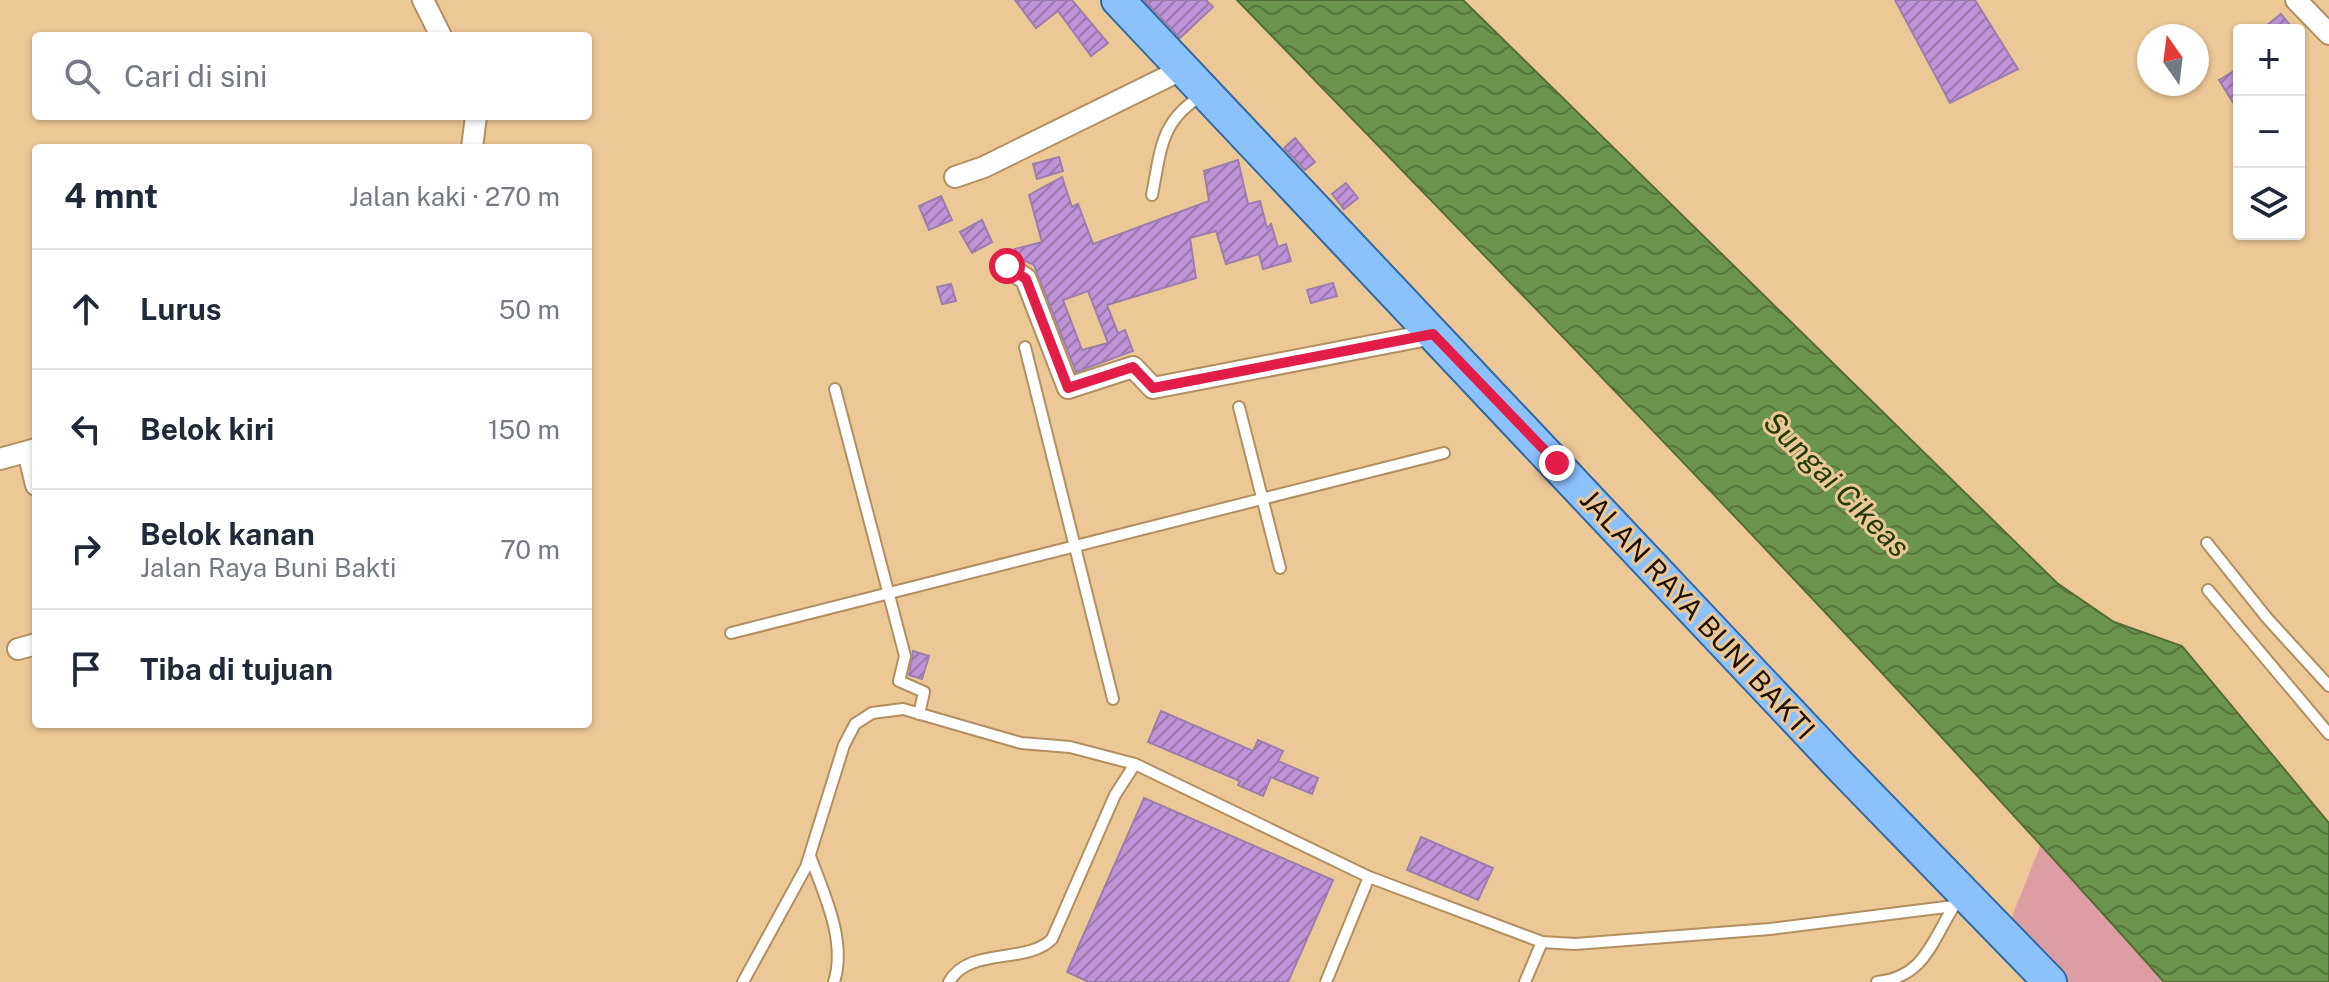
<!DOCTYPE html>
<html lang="id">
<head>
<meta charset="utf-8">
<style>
  body { margin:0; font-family:"Public Sans",sans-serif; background:#f2f2f3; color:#1f2937 }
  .controls { position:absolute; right:24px; top:24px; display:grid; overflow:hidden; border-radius:8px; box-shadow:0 2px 6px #0004 }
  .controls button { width:72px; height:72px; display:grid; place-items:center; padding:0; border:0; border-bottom:2px solid #e0e1e3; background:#fff; color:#1f2937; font:40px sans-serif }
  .compass { position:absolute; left:2137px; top:24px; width:72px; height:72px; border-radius:50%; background:#fff; box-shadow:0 2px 6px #0004; rotate:346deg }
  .stop { position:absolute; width:24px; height:24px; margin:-18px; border:6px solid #e11d48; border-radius:50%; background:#fff }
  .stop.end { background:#e11d48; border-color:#fff; box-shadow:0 2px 8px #0008 }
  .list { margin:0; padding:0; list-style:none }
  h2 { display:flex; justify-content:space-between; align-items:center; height:104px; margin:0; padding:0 32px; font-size:34px }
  h2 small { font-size:26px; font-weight:400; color:#747a83 }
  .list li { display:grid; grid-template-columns:52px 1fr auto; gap:24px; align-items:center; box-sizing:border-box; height:120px; padding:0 32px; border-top:2px solid #e0e1e3 }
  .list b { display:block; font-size:30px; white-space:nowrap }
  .list p { margin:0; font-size:26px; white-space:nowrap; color:#747a83 }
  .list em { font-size:26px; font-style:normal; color:#747a83 }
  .icon { flex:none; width:44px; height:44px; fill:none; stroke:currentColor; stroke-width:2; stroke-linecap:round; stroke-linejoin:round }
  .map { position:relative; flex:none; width:2329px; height:982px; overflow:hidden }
  .search { position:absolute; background:#fff; box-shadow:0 2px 6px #0004; left:32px; top:32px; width:560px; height:88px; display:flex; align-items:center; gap:20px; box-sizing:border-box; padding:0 28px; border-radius:8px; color:#747a83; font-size:30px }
  .panel { position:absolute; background:#fff; box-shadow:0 2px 6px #0004; left:32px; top:144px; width:560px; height:584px; border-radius:8px }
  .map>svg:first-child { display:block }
  .grass { fill:#dd9ea3 }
  .water { fill:url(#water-waves); stroke:#546c37; stroke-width:2 }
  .building { fill:url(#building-hatch); stroke:#9c7eac; stroke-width:2; fill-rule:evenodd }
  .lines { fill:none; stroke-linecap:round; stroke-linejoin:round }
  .lane-casing { stroke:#b28f60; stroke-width:14 }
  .street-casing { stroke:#b28f60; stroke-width:24 }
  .primary-casing { stroke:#3268a4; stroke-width:36 }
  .lane { stroke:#fff; stroke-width:10 }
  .street { stroke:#fff; stroke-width:20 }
  .primary { stroke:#8bc1fd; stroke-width:32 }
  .route { stroke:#e11d48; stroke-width:10 }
  .labels { text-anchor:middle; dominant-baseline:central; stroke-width:6; stroke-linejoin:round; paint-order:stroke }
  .street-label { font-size:28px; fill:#1d1001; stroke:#edc897 }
  .water-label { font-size:30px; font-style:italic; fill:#213c09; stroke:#edc897 }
</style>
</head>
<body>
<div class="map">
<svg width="2329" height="982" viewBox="0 0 2329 982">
  <defs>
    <pattern id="water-waves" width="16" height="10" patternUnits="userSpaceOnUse" patternTransform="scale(2)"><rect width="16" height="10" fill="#6b944e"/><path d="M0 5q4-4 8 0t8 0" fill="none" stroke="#57773e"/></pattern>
    <pattern id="building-hatch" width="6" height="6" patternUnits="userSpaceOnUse" patternTransform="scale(2)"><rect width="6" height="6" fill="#c093d8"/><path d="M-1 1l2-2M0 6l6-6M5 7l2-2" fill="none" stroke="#9b77ad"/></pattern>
  </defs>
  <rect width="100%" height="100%" fill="#edc897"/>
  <!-- grass -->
  <path class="grass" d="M2041,844L2164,982H2051L2005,934Z"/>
  <!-- water -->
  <path class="water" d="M1237,0H1463L2057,583L2114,622L2182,646L2329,823V982H2164C1865,646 1550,323 1237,0Z"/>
  <!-- building -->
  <path class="building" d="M1015,0H1072L1108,43L1091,56L1058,11L1036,28Z
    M1144,0H1206L1213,7L1180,38Z
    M1895,0H1975L2018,69L1950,103Z
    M2281,14L2294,30H2261Z
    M2239,68V112L2219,80Z
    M1295,138L1315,162L1305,170L1284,148Z
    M1059,157L1063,171L1037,179L1033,164Z
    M1238,160L1248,204L1260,201L1267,228L1271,224L1278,247L1286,244L1291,261L1263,269L1259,254L1226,264L1216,231L1190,238L1196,278L1107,305L1118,333L1125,330L1133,351L1076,372L1034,265L1017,257L1015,249L1042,242L1029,195L1062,177L1072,207L1078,204L1093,244L1209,201L1204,171ZM1088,291L1108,343L1082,350L1063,300Z
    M1346,183L1358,198L1344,209L1332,194Z
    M941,196L952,220L929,230L919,206Z
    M982,220L992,242L972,253L960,232Z
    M1333,283L1337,296L1311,303L1307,290Z
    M951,284L956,301L942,304L937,287Z
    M913,651L929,656L922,679L909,675Z
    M1161,711L1253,751L1258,740L1283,751L1278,761L1318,778L1312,794L1271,777L1263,796L1238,785L1240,781L1148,742Z
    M1144,798L1333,880L1288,982H1089L1067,972Z
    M1421,837L1493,868L1478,900L1407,870Z"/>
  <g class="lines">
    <!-- lane casing -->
    <g class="lane-casing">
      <path id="lane" d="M1152,195C1161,150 1160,120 1203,95
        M1025,347L1113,699
        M835,389L905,656L899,681L924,692L919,714
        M1239,407L1280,568
        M2207,543L2267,618L2329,686
        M2208,590L2329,734
        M731,633L1444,453
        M810,856C824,894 847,941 834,982
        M743,982L806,867L844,745L855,724L872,713L903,709L1021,743L1070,747L1135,764
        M949,982C969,946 1026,965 1052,939L1115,795L1135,764L1369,877L1542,942L1575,944L1770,929L1954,906L1964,898
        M1326,982L1369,877
        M1525,982L1542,942
        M1877,982C1924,977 1931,943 1954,906"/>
    </g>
    <!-- street casing -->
    <g class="street-casing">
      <path id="street" d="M423,0L441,36
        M2296,0L2329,34
        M472,148L476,116
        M955,177L984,167L1183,69
        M1007,266L1026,279L1068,388L1133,367L1153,388L1433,334
        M28,452L36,485
        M0,459L36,449
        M18,649L36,644"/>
    </g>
    <!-- primary casing -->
    <g class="primary-casing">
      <path id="primary" d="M1118,0L1844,770L2050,982"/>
    </g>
    <!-- lane -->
    <use href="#lane" class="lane"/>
    <!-- street -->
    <use href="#street" class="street"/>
    <!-- primary -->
    <use href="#primary" class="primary"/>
  </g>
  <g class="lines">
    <!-- route -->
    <path class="route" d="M1007,266L1026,279L1068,388L1133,367L1153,388L1433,334L1557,463"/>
  </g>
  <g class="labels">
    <!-- street labels -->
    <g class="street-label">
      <text transform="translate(1698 614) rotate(47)">JALAN RAYA BUNI BAKTI</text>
    </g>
    <!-- water labels -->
    <g class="water-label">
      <text transform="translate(1837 484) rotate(45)">Sungai Cikeas</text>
    </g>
  </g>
</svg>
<div class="controls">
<button>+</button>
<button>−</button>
<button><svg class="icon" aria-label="layers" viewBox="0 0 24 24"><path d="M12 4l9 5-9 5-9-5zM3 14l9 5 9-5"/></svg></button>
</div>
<svg class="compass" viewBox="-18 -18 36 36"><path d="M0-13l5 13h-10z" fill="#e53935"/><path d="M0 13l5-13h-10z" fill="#747a83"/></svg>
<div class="stop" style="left:1007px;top:266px"></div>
<div class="stop end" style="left:1557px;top:463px"></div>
<div class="search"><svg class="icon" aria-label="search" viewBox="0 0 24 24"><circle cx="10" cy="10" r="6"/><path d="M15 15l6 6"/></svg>Cari di sini</div>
<section class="panel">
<h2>4 mnt<small>Jalan kaki · 270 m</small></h2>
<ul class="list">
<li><svg class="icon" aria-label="ahead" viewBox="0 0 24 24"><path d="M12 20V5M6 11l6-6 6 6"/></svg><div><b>Lurus</b></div><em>50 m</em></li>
<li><svg class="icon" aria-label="left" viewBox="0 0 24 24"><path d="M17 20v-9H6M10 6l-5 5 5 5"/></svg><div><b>Belok kiri</b></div><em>150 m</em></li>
<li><svg class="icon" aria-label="right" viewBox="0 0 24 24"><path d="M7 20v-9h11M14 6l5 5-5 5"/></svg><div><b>Belok kanan</b><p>Jalan Raya Buni Bakti</p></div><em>70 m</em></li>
<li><svg class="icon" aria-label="arrive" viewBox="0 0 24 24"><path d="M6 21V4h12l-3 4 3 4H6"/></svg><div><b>Tiba di tujuan</b></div></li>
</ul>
</section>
</div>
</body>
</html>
